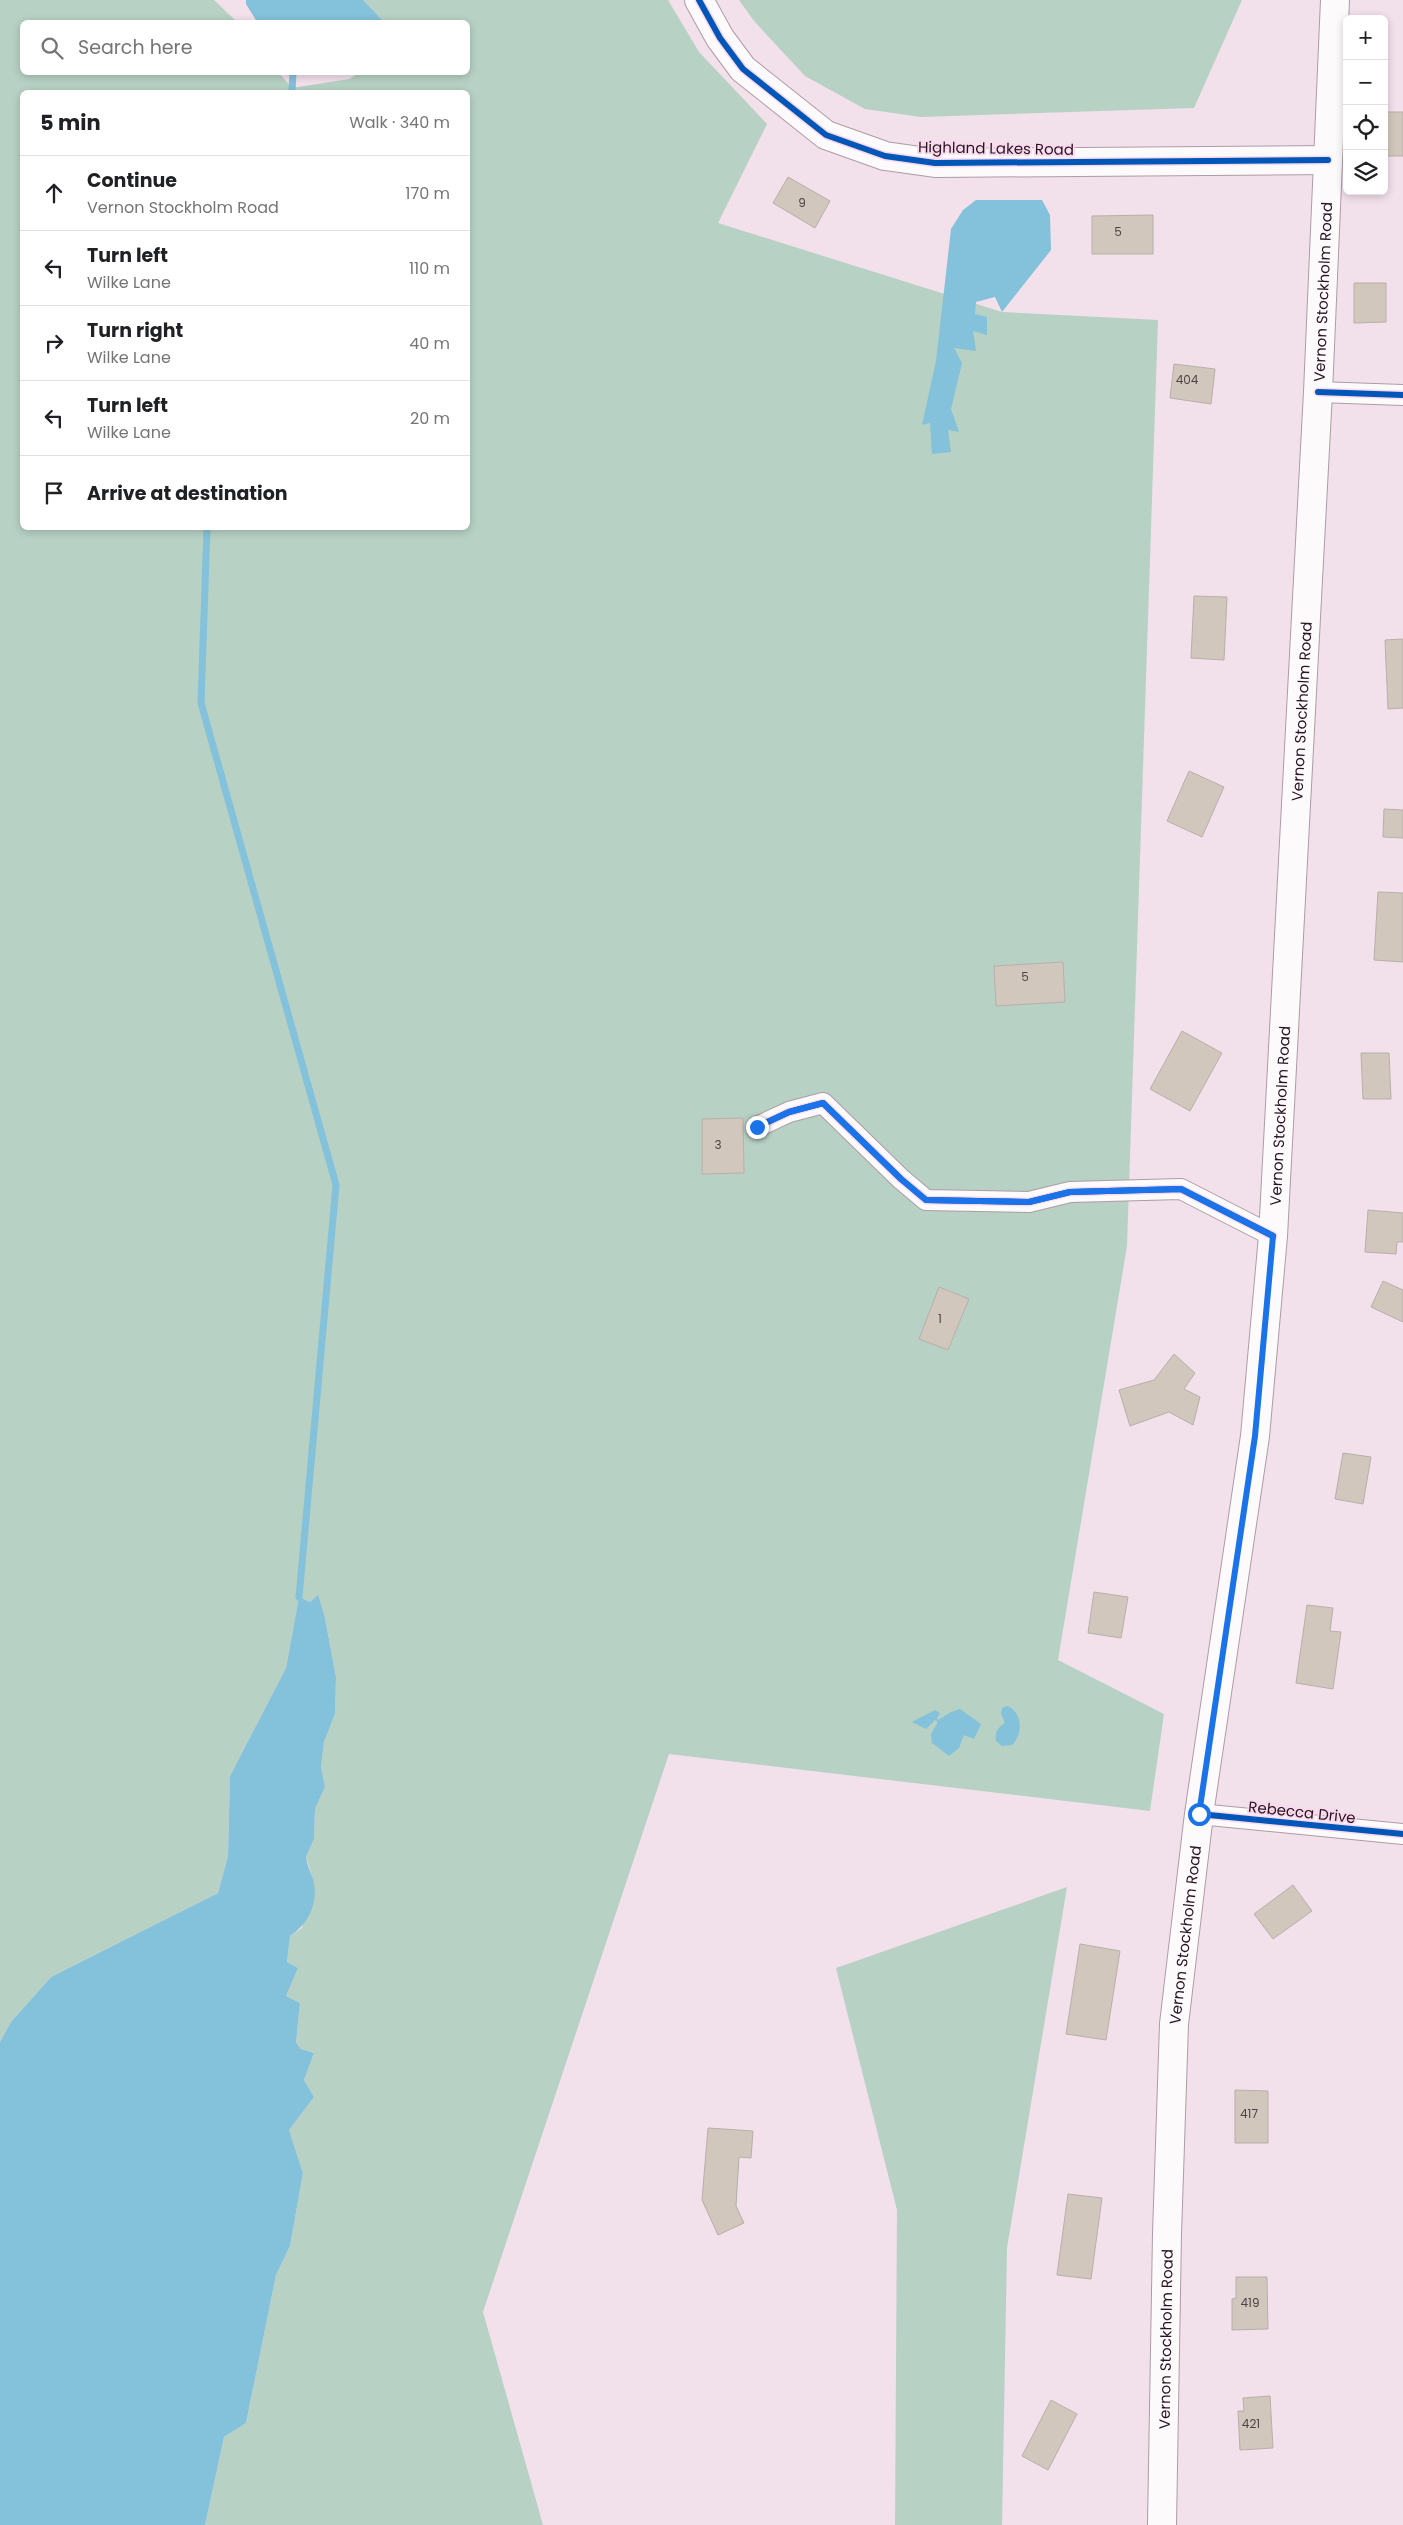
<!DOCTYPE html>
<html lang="en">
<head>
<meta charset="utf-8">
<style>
  body { margin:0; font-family:Poppins,sans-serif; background:#f2f2f2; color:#202124 }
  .controls { position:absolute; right:15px; top:15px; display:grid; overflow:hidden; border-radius:8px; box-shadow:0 2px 8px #0003 }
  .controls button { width:45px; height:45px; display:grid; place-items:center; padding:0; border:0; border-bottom:1px solid #e0e0e0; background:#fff; color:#202124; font:25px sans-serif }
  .stop { position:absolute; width:15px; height:15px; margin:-11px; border:4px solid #1a73e8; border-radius:50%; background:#fff }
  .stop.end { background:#1a73e8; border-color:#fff; box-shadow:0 1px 5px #0008 }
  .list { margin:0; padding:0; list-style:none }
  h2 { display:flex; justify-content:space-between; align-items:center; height:65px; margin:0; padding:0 20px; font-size:21px }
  h2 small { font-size:16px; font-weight:400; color:#757577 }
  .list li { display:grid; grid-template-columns:32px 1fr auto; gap:15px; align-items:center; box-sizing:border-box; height:75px; padding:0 20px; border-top:1px solid #e0e0e0 }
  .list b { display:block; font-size:19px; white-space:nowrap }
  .list p { margin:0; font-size:16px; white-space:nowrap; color:#757577 }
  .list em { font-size:16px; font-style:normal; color:#757577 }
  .icon { flex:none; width:28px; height:28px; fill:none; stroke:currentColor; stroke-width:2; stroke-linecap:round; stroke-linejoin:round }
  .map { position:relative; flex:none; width:1403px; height:2525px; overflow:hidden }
  .search { position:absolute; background:#fff; box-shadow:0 2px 8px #0003; left:20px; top:20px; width:450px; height:55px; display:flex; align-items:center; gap:12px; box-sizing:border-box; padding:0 18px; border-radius:8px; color:#757577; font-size:19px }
  .panel { position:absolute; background:#fff; box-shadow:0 2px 8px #0003; left:20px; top:90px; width:450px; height:440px; border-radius:8px }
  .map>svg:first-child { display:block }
  .green { fill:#b7d1c4; fill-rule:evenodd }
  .water { fill:#84c1da }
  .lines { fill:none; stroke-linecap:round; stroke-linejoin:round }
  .stream { stroke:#84c1da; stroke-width:7 }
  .building { fill:#d1c7bd; stroke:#b9afaa }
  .street-casing { stroke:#ad9ca6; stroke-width:22 }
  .secondary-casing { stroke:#ad9ca6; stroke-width:30 }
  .street { stroke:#fdfafc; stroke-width:20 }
  .secondary { stroke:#fdfafc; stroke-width:28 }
  .cycleway-casing { stroke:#f9d9ec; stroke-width:9 }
  .cycleway { stroke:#0057b8; stroke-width:6 }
  .route { stroke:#1a73e8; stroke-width:6 }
  .labels { text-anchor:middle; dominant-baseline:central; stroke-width:4; stroke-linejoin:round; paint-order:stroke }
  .number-label { font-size:12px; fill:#524248 }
  .street-label { font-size:15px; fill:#281521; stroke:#f9d9ec }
</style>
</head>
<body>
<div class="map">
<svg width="1403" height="2525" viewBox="0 0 1403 2525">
  <rect width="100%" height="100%" fill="#f2e0eb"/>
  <!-- green -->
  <path class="green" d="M0,0H214L237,22H22V72L279,73L292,88L349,79L359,73L468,72V22H384L363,0H668L699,52L767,124L718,223L1002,312L1158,320L1127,1246L1058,1660L1164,1714L1150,1811L669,1754L483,2312L543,2525H205L224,2437L246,2423L276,2275L290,2246L303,2173L289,2130L314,2097L304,2080L314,2053L301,2049L296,2043L300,2003L286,1996L298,1968L287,1962L290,1936L302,1928L313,1880L306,1857L314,1839L315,1809L325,1787L321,1767L324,1742L335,1714L336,1677L325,1618L317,1596L310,1602L299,1597L286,1668L230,1776L228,1856L218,1893L51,1977L11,2022L0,2042ZM22,92H468V528H22Z
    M739,0H1242L1194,108L921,117L865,109L805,76L754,21Z
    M1067,1887L1007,2248L1002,2525H895L897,2210L836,1968Z"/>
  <!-- water -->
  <path class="water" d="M246,0H363L384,22H257L246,4Z
    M976,200H1042L1050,215L1051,250L1002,312L995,297L976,302L975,314L987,317V335L973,331L976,351L954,348L962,363L951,409L959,432L948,430L951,452L932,454L930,423L922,425L936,361L951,229L963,210Z
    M318,1595L325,1618L336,1677L335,1714L324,1742L321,1767L325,1787L315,1809L314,1839L306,1857C307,1865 310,1871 313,1879C319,1902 309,1924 290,1936L287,1962L298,1968L286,1996L300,2003L296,2043L301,2049L314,2053L304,2080L314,2097L289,2130L303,2173L290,2246L276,2275L246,2423L224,2437L205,2525H0V2042L11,2022L51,1977L218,1893L228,1856L230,1776L286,1668L299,1597L310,1602Z
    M1007,1706C1023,1712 1023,1734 1012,1745L1002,1746L996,1741C995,1732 997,1728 1005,1723L1001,1714L1002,1708Z
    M960,1709L981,1724L974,1739L964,1735L959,1748L949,1756L932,1743L931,1734L938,1722L935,1720L926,1729L912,1722L935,1710L940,1713L937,1718L938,1720L951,1712Z"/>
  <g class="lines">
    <!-- stream -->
    <path class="stream" d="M292,92L293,72
      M207,528L201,703L336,1185L299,1597"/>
  </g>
  <!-- building -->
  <path class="building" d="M1384,112H1403V156H1384Z
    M788,177L830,201L815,228L773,203Z
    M1153,215V254H1092V216Z
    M1354,283H1386V322L1354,323Z
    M1174,364L1215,369L1211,404L1170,398Z
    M1194,596L1227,597L1224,660L1191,658Z
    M1403,639V708L1388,709L1385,640Z
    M1189,771L1224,787L1202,837L1167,821Z
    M1384,809L1403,810V838L1383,837Z
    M1378,892L1403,893V962L1374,960Z
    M1063,962L1065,1002L996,1006L994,966Z
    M1182,1031L1222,1053L1190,1111L1150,1089Z
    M1361,1053H1389L1391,1099H1363Z
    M743,1118L744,1173L702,1174V1119Z
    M1368,1210L1403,1213V1242H1397L1396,1254L1365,1252Z
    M1383,1281L1403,1290V1322L1371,1307Z
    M939,1287L969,1299L948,1350L919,1339Z
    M1174,1354L1195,1373L1184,1389L1200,1397L1193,1425L1169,1412L1130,1426L1119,1390L1154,1380Z
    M1343,1453L1371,1457L1363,1504L1335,1499Z
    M1094,1592L1128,1597L1121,1638L1088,1633Z
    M1307,1605L1333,1608L1330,1631L1341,1632L1333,1689L1296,1683Z
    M1293,1885L1312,1911L1273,1939L1254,1914Z
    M1080,1944L1120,1951L1106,2040L1066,2034Z
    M1235,2090L1268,2091V2143H1235Z
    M708,2128L753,2131L751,2158L739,2157L736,2206L744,2223L718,2235L702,2200Z
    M1068,2194L1102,2198L1091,2279L1057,2275Z
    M1236,2277H1267L1268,2329L1232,2330V2299L1236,2298Z
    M1270,2396L1273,2448L1240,2450L1238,2411H1244L1243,2398Z
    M1051,2400L1077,2414L1048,2470L1022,2456Z"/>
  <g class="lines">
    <!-- street casing -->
    <g class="street-casing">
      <path id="street" d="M1318,392L1403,395
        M757,1127L789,1112L823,1103L901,1179L926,1200L1029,1202L1070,1192L1181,1189L1273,1236
        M1199,1814L1403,1834"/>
    </g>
    <!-- secondary casing -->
    <g class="secondary-casing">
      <g id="secondary">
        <path d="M699,0L720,38L743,69L826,135L885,156L935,163L1328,160"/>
        <path id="s1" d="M1162,2525L1167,2234L1174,2024L1199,1814L1255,1436L1273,1236L1318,392L1335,0"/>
      </g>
    </g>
    <!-- street -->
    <use href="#street" class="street"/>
    <!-- secondary -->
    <use href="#secondary" class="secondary"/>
    <!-- cycleway casing -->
    <g class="cycleway-casing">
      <path id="cycleway" d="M699,0L720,38L743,69L826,135L885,156L935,163L1328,160
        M1318,392L1403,395
        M757,1127L789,1112L823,1103L901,1179L926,1200L1029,1202L1070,1192L1181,1189L1273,1236
        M1199,1814L1403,1834"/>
    </g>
    <!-- cycleway -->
    <use href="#cycleway" class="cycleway"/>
  </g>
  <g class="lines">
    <!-- route -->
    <path class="route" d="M757,1127L789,1112L823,1103L901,1179L926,1200L1029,1202L1070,1192L1181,1189L1273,1236L1255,1436L1199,1814"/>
  </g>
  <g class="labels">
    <!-- number labels -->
    <g class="number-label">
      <text x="802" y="202">9</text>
      <text x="1118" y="231">5</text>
      <text x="1187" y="379">404</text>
      <text x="1025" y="976">5</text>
      <text x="718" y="1144">3</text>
      <text x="940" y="1318">1</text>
      <text x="1249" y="2113">417</text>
      <text x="1250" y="2302">419</text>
      <text x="1251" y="2423">421</text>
    </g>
    <!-- street labels -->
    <g class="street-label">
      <text transform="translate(996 148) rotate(1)">Highland Lakes Road</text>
      <text stroke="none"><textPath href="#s1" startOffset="2241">Vernon Stockholm Road</textPath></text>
      <text stroke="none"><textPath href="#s1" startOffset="1821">Vernon Stockholm Road</textPath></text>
      <text stroke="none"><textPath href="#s1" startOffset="1416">Vernon Stockholm Road</textPath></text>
      <text transform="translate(1302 1812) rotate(6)">Rebecca Drive</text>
      <text stroke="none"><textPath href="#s1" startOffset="591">Vernon Stockholm Road</textPath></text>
      <text stroke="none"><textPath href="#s1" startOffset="186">Vernon Stockholm Road</textPath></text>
    </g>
  </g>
</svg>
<div class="controls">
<button>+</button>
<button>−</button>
<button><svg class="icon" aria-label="locate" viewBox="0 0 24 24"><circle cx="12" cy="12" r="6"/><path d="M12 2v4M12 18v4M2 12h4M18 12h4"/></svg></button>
<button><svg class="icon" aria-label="layers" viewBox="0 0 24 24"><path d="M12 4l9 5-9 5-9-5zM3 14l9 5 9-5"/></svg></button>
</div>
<div class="stop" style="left:1199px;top:1814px"></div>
<div class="stop end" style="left:757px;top:1127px"></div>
<div class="search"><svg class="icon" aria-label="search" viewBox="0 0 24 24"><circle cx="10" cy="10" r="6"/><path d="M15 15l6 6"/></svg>Search here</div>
<section class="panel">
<h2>5 min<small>Walk · 340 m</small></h2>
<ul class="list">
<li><svg class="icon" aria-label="ahead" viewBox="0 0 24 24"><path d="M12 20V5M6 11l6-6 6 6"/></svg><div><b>Continue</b><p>Vernon Stockholm Road</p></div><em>170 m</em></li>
<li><svg class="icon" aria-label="left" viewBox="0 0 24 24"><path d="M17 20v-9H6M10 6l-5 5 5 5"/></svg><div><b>Turn left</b><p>Wilke Lane</p></div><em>110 m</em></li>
<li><svg class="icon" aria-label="right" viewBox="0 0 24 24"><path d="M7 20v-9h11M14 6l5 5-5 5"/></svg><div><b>Turn right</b><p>Wilke Lane</p></div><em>40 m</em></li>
<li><svg class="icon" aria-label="left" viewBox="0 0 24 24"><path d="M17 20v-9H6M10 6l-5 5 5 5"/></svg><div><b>Turn left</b><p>Wilke Lane</p></div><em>20 m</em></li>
<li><svg class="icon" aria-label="arrive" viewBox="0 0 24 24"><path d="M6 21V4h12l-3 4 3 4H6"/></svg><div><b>Arrive at destination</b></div></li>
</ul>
</section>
</div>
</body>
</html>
